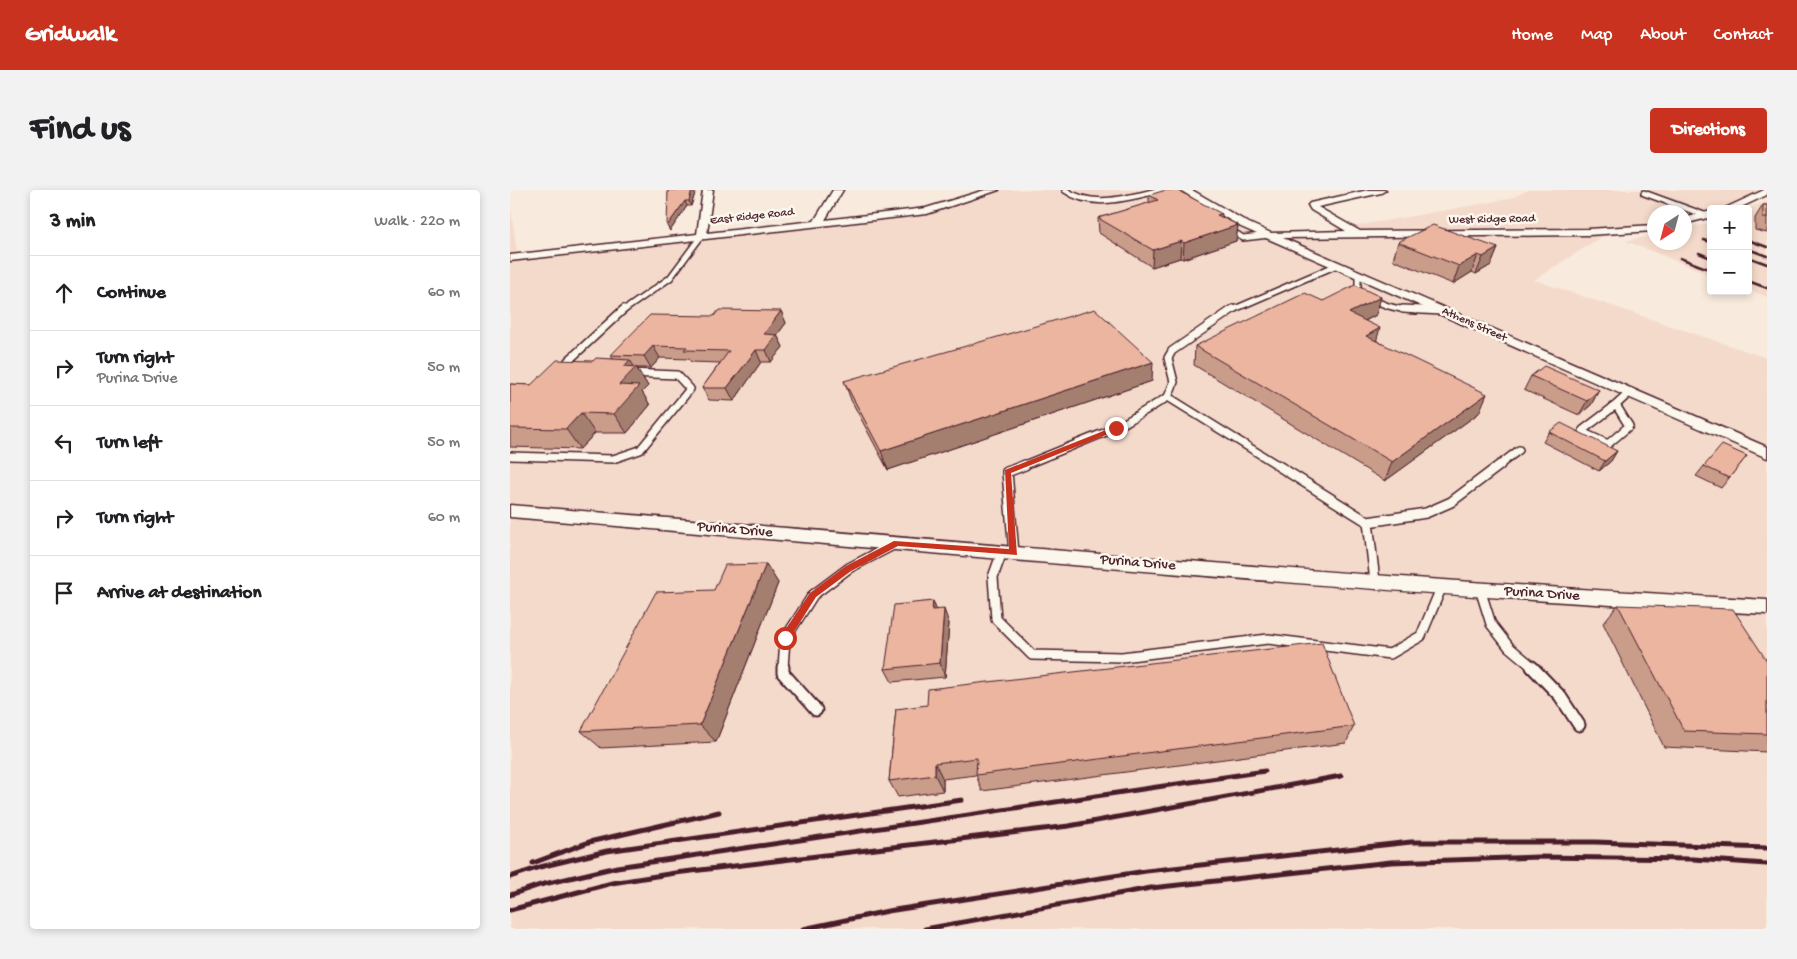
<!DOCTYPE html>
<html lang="en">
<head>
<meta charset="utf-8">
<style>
  body { margin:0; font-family:"Gochi Hand",sans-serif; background:#f2f2f2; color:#202124 }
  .controls { position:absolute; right:15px; top:15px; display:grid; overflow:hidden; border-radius:5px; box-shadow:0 2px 8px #0003 }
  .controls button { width:45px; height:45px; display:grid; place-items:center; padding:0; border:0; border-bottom:1px solid #e0e0e0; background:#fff; color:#202124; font:25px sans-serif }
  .compass { position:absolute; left:1137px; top:15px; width:45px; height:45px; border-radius:50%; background:#fff; box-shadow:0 2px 8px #0003; rotate:216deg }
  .stop { position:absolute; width:15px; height:15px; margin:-11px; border:4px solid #c8321e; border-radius:50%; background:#fff }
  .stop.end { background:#c8321e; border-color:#fff; box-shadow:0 1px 5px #0008 }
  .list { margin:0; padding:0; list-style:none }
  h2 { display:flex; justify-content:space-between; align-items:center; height:65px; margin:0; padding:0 20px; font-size:21px }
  h2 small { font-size:16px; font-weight:400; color:#757577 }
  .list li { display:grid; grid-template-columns:32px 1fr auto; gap:15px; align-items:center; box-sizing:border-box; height:75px; padding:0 20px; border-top:1px solid #e0e0e0 }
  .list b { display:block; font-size:19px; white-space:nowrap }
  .list p { margin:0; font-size:16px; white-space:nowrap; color:#757577 }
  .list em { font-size:16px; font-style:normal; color:#757577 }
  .icon { flex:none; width:28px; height:28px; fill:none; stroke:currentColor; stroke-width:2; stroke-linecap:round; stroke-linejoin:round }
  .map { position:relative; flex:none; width:1257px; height:739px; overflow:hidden; border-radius:5px }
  header { display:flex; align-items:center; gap:30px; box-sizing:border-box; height:70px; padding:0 25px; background:#c8321e; color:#fff }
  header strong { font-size:24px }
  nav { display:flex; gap:28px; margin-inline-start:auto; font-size:18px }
  .intro { display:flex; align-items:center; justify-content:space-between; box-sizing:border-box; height:120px; padding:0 30px }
  h1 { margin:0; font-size:35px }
  .button { padding:12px 22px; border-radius:5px; background:#c8321e; color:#fff; font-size:18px; font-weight:700 }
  main { display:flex; gap:30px; padding:0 30px }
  aside { flex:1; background:#fff; border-radius:5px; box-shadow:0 2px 8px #0003 }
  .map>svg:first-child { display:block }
  .built { fill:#f4dacb }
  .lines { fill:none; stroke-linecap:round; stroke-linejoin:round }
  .service-far3-casing { stroke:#4a1f2b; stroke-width:8 }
  .service-far2-casing { stroke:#4a1f2b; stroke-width:10 }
  .service-far1-casing { stroke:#4a1f2b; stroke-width:12 }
  .service-casing { stroke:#4a1f2b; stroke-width:15 }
  .minor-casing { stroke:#4a1f2b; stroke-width:3 }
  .service-far3 { stroke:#fbf7ec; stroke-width:5 }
  .service-far2 { stroke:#fbf7ec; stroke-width:7 }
  .service-far1 { stroke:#fbf7ec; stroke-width:9 }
  .service { stroke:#fbf7ec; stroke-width:11 }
  .minor { fill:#fbf7ec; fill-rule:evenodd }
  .rail-far1 { stroke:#4a1f2b; stroke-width:2.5 }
  .rail { stroke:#4a1f2b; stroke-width:5 }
  .wall { fill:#ca9c8a; stroke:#4a1f2b }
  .shaded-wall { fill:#a47f70; stroke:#4a1f2b }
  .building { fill:#ebb5a0; stroke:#4a1f2b }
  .route { fill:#c8321e }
  .labels { text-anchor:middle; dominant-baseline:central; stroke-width:5; stroke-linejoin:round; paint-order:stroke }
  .far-street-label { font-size:12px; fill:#4a1f2b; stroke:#fbf7ec }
  .street-label { font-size:15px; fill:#4a1f2b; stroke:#fbf7ec }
</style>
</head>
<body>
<header>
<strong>Gridwalk</strong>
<nav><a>Home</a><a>Map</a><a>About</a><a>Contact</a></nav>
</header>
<div class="intro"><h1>Find us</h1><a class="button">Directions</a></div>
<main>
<aside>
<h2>3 min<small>Walk · 220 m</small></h2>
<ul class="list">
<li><svg class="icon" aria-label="ahead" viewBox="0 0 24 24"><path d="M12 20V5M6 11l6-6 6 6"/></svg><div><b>Continue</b></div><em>60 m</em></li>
<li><svg class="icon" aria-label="right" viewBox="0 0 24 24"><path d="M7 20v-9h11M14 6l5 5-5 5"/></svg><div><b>Turn right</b><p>Purina Drive</p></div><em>50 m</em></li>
<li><svg class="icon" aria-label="left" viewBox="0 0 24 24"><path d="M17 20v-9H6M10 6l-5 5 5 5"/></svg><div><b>Turn left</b></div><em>50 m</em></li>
<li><svg class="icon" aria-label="right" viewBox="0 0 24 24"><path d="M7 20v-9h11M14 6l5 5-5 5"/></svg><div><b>Turn right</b></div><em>60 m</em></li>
<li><svg class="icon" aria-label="arrive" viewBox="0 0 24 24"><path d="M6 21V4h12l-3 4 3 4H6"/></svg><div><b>Arrive at destination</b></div></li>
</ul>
</aside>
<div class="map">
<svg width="1257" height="739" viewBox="0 0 1257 739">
  <rect width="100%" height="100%" fill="#f8eadd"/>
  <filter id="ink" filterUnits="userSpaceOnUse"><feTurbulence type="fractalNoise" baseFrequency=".02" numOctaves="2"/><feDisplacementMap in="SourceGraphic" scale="10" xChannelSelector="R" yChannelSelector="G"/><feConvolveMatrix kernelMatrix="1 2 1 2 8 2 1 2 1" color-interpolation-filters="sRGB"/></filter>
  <g filter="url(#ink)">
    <!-- built -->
    <path class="built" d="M471,0H678L761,51L999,9L1019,0H1257L1226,15L1213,19H1201V22L1175,30L1174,22H1144V38L1099,42L1024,90L1257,168V739H0V12L7,63L403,27Z
      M1257,11V107L1238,99L1237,19Z
      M1201,33V85L1116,51L1144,45V52H1174L1175,38Z"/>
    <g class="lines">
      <!-- service-far3 casing -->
      <g class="service-far3-casing">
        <path id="service-far3" d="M555,0C583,20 620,7 651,0
          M1134,3L1197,26
          M719,39L733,48L759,45
          M848,84V98C865,114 883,119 906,121
          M113,121L160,88L192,45
          M720,121L827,75"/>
      </g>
      <!-- service-far2 casing -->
      <g class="service-far2-casing">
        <path id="service-far2" d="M893,119L932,121
          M64,178L58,171L114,119
          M658,207L769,276
          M1106,215L1119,236L1098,254L1074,243L1073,240Z
          M1106,215L1119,203
          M0,266L103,269L130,260L180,199L167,185L119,183
          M512,276L606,238L658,207L664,192L658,168L662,161L723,119
          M988,276L1009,260"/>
      </g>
      <!-- service-far1 casing -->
      <g class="service-far1-casing">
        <path id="service-far1" d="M767,275L858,332L865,391
          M858,332L916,323L941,312L990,275
          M492,362L483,387L486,429L522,465L612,467L758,449L880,464L911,446L932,396
          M504,363L497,282L515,275
          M970,399L981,434L999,457L1024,478
          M273,478L275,449L303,405L339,378L385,354"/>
      </g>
      <!-- service casing -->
      <g class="service-casing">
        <path id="service" d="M273,477V483L306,520
          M1022,477L1050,506L1069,535"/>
      </g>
      <!-- minor casing -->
      <g class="minor-casing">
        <path id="minor" d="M193,0H203L197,43L304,31L323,0H333L315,30L416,18L475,0H489L417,24L0,71V65L187,44Z
          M670,0H682L739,33L761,43L836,41L801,20L798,15L800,13L858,0H876L871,3L808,17L850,41L1078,39L1144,35V41L1078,45L773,48L1257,257V268L731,37Z
          M1254,0H1257V5L1227,19H1213Z
          M1201,21V27L1174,34V28Z
          M0,315C419,349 837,388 1257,410V424C837,402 419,362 0,327Z"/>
      </g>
      <!-- service-far3 -->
      <use href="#service-far3" class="service-far3"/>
      <!-- service-far2 -->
      <use href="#service-far2" class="service-far2"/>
      <!-- service-far1 -->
      <use href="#service-far1" class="service-far1"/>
      <!-- service -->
      <use href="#service" class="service"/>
      <!-- minor -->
      <use href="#minor" class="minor"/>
      <!-- rail-far1 -->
      <path class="rail-far1" d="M1194,50L1201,52
        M1238,50L1257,57
        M1238,59L1257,66
        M1189,63L1201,68
        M1238,67L1257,74
        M1170,68L1201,80
        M1238,91L1257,98"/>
      <!-- rail -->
      <path class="rail" d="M23,673L79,652L209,622
        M0,687L30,677L97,661L452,610
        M0,705L30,695L107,677L755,581
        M0,720L102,693L165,683L559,636L831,586
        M293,739L378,721L636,681L901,652H1085L1257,658
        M415,739L641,698L881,672L1027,667L1183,669L1257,674"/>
    </g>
    <!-- wall -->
    <path class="wall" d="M158,0H186L181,16H177L160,41Z
      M639,5L712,24V27L728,35L726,51L673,69L670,68L642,77L589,43L588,28L639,13Z
      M1253,15H1257V43L1245,40V28Z
      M888,52L988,58L981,75L966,84L962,82L943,94L883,70Z
      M871,107L866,125L855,131L866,150L969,223L875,291L684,175L685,156L813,111Z
      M271,121L276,133L267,145L273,157L261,172H251L224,211L199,210L192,198L210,173L181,172L179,169L150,168L141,178H127L138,196L132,202L140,215L117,243H85L70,259L0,257V194L21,195L83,171L103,169L101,165Z
      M1021,186L1089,200L1081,215L1069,225L1014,200Z
      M334,191H642L378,280L341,210Z
      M1039,242L1107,261L1101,271L1089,281L1033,252Z
      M1237,266L1211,298L1186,286L1194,276Z
      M256,374L268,393L206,552L91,558L71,541L204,400Z
      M423,411L426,419L439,433L435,487L382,492L375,479Z
      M1108,415L1257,471V562L1154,557L1093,433Z
      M386,519L844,536L836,553L472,601L466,585L433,589V601L388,607L379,591Z"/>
    <!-- shaded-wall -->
    <path class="shaded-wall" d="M182,0H186L181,16L179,11Z
      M175,11L177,16L160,41L157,36Z
      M728,35L726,51L673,69L674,53Z
      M671,51L670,68L642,77L643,60Z
      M988,58L981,75L966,84L973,67Z
      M968,65L962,82L943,94L949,76Z
      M871,107L866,125L835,141L839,123Z
      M271,121L276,133L267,145L273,157L261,172L256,160L254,144Z
      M870,138L865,156L856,146Z
      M143,156L150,168L141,178L134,166Z
      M246,160L251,172L224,211L217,198Z
      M120,170L125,178L126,177L138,196L132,202L140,215L117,243L104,224L109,195L114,176Z
      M643,172L642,191L378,280L371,261Z
      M1089,200L1081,215L1069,225L1077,211Z
      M977,204L969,223L875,291L882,272Z
      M71,223L85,243L70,259L56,239Z
      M1107,261L1101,271L1089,281L1095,271Z
      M256,374L268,393L206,552L190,535Z
      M423,411L428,425L422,420Z
      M434,419L439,433L435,487L430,473Z
      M425,573L433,589V601L425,585Z"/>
    <!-- building -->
    <path class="building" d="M158,0H182L179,11H175L157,36Z
      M656,0H667L712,24L707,25L728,35L674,53L671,51L643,60L588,28L648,10L639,5Z
      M1253,15H1257V28H1253Z
      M923,35L988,58L973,67L968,65L949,76L888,52Z
      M845,95L871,107L839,123L870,138L856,146L977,204L882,272L685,156L795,103L813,111Z
      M585,119L643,172L371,261L334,191Z
      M209,120L271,121L254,144L267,145L256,160H246L217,198H192L219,161L174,160L177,157L143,156L134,166L101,165L140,125L204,126Z
      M86,168L120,170L114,176L126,177L109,195L129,196L104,224L71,223L56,239L0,238V194L21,195L47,170L83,171Z
      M1034,176L1089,200L1077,211L1021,186Z
      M1051,233L1107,261L1095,271L1039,242Z
      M1212,255L1237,266L1219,288L1194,276Z
      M256,374L190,535L71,541L146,402L204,400L215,375Z
      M423,411L422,420L434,419L430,473L375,479L384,415Z
      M1108,415L1223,419L1257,471V544L1174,541Z
      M812,453L844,536L466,585L467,568L425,573V585L379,591L386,519L417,515L418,499Z"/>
  </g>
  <!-- route -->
  <path class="route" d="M606,236L609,238L608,240L501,283L507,365L388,356L341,381L306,407L278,451H271V446L300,403L336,376L384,351L499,359L495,280Z"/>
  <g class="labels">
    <!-- far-street labels -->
    <g class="far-street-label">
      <text transform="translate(242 27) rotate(-6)">East Ridge Road</text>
      <text transform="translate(982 30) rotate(-1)">West Ridge Road</text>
      <text transform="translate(964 135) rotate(24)">Athens Street</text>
    </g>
    <!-- street labels -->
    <g class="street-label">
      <text transform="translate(225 340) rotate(5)">Purina Drive</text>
      <text transform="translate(628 373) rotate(5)">Purina Drive</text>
      <text transform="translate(1032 404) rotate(4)">Purina Drive</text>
    </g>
  </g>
</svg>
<div class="controls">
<button>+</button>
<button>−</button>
</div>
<svg class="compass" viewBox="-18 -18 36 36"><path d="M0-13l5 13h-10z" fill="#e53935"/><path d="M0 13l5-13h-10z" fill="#757577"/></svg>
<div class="stop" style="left:275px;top:448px"></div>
<div class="stop end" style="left:606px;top:238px"></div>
</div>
</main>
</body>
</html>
